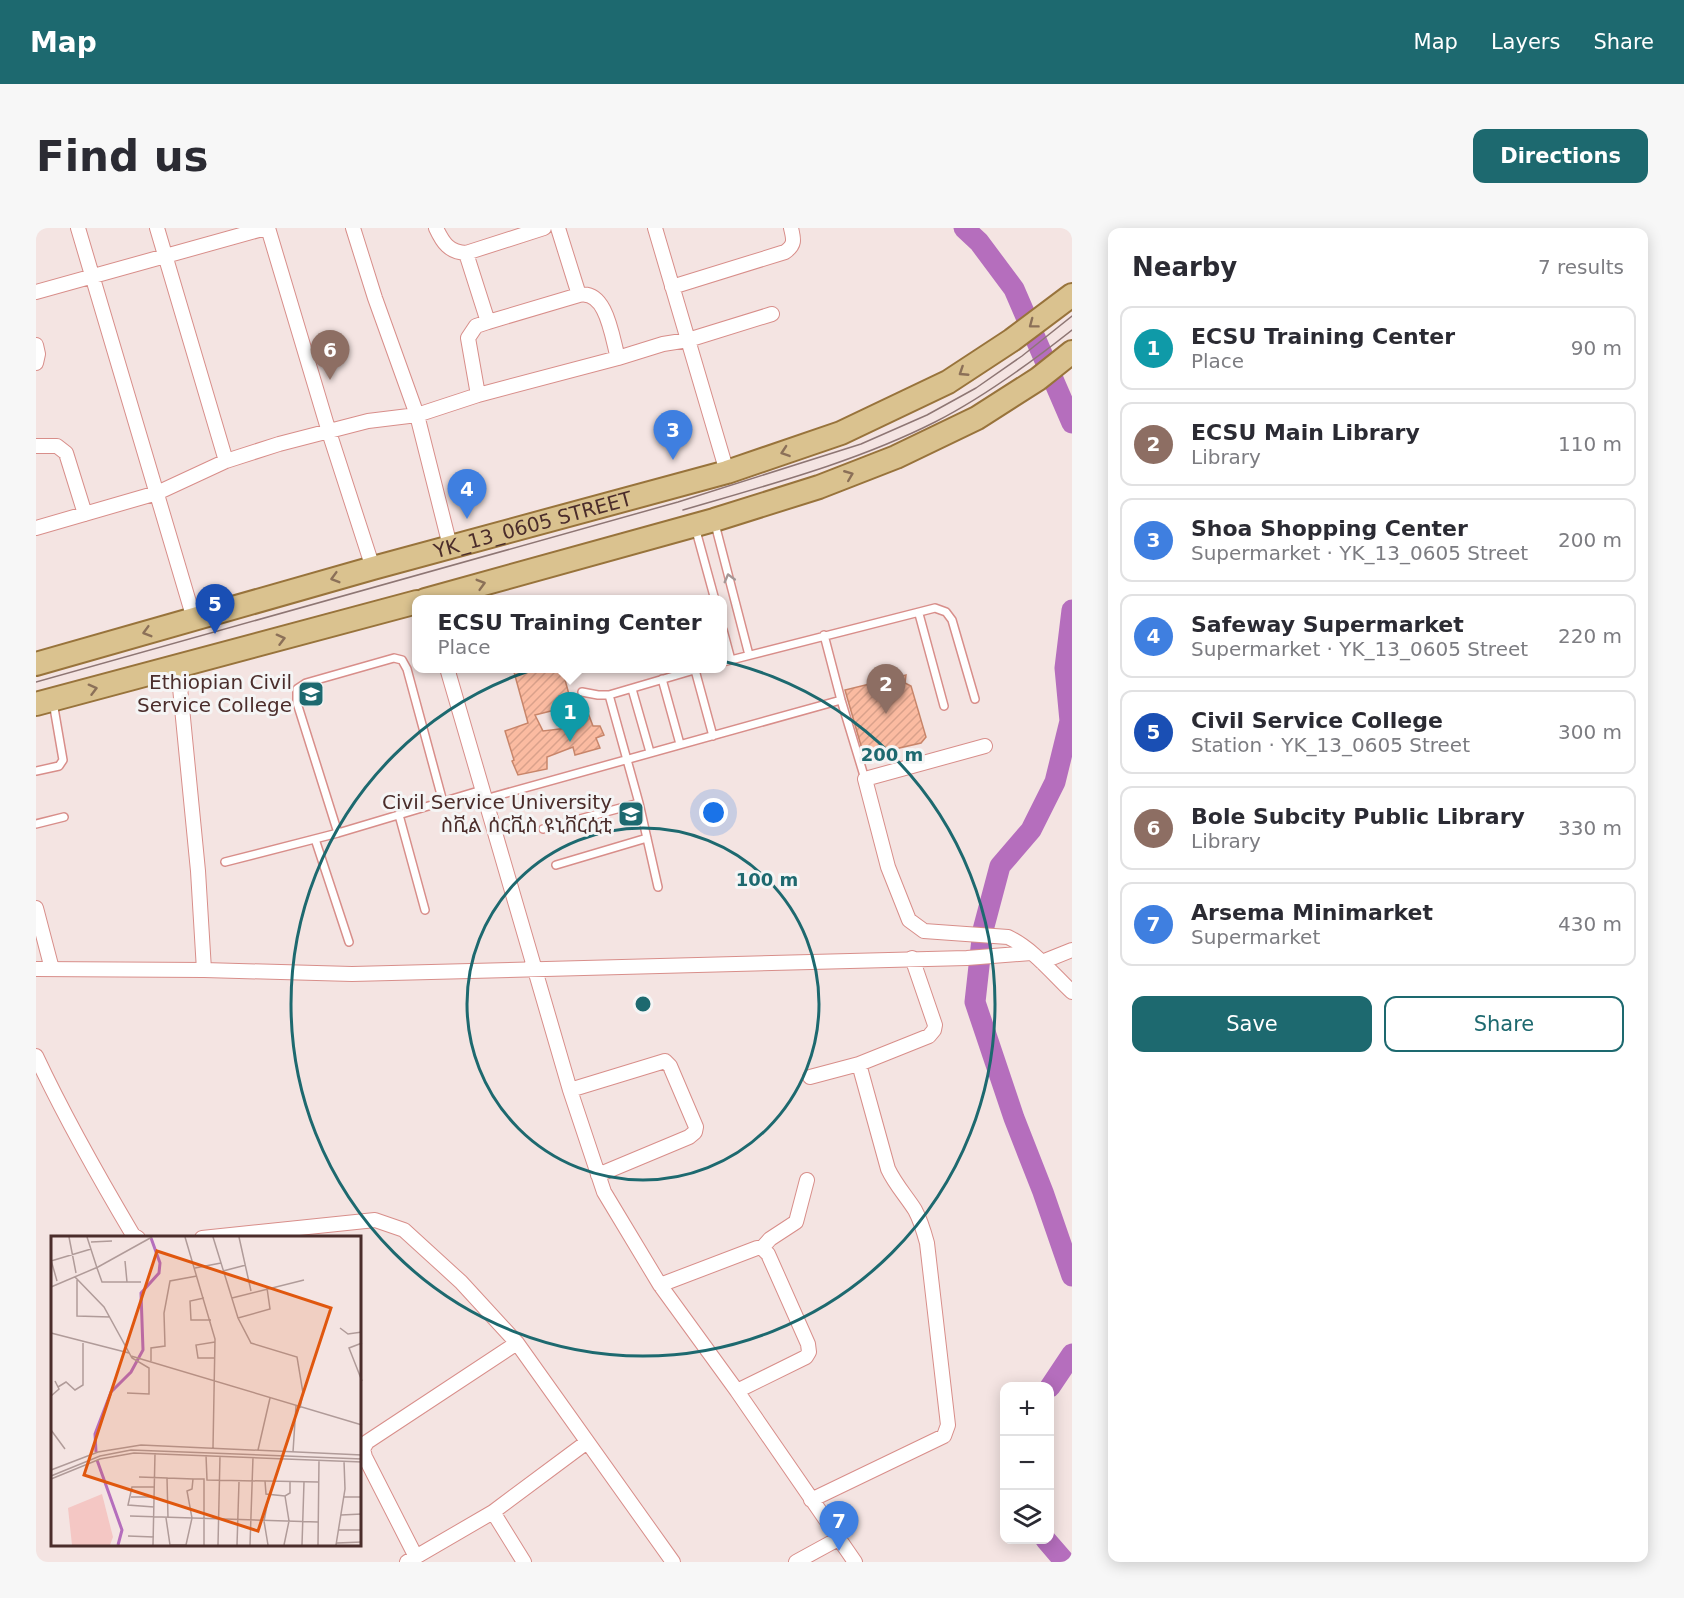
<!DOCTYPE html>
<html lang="en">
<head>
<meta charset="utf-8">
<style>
  body { margin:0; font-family:"DejaVu Sans","Noto Sans Ethiopic",sans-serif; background:#f7f7f7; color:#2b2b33 }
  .controls { position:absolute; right:18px; bottom:18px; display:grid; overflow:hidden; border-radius:12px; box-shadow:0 3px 15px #0003 }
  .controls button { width:54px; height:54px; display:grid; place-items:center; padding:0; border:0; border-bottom:2px solid #e1e1e2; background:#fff; color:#2b2b33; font:30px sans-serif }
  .you { position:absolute; left:678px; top:585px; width:21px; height:21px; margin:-15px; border:4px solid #fff; border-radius:50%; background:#1a73e8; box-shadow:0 0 0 9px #1a73e833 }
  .badge { display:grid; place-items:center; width:39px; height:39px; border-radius:50%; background:#1d696f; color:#fff; font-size:20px; font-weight:700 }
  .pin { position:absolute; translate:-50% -50px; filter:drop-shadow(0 2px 3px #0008) }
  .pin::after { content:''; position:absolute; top:32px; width:21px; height:18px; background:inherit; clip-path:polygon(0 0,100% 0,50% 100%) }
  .popup { position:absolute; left:376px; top:367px; width:315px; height:78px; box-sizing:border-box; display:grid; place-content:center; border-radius:12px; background:#fff; filter:drop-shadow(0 2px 4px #0005); font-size:20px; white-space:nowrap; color:#7c7c81 }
  .popup b { font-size:22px; color:#2b2b33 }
  .popup::after { content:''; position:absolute; left:50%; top:100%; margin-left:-12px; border:12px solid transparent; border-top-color:#fff }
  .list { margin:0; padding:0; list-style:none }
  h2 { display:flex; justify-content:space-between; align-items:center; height:78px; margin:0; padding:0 24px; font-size:26px }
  h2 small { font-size:20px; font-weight:400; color:#7c7c81 }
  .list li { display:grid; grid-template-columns:39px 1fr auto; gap:18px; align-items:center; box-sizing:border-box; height:84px; margin:0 12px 12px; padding:0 12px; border:2px solid #e1e1e2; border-radius:12px }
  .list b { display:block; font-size:22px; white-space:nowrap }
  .list p { margin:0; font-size:20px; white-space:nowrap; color:#7c7c81 }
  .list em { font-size:20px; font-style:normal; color:#7c7c81 }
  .actions { display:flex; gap:12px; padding:18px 24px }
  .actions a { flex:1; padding:14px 0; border:2px solid #1d696f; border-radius:12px; text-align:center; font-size:21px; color:#1d696f }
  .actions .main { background:#1d696f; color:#fff }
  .icon { flex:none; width:33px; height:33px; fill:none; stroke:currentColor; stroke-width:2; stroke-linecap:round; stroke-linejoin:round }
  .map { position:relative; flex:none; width:1036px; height:1334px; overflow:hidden; border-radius:12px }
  header { display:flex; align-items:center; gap:36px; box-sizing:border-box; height:84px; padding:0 30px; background:#1d696f; color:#fff }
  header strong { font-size:28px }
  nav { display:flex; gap:33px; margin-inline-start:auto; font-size:21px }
  .intro { display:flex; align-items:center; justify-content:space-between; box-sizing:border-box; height:144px; padding:0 36px }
  h1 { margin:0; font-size:42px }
  .button { padding:15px 27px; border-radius:12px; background:#1d696f; color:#fff; font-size:21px; font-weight:700 }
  main { display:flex; gap:36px; padding:0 36px }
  aside { flex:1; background:#fff; border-radius:12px; box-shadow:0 3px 15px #0003 }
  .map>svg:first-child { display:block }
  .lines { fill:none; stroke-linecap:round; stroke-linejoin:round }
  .river { stroke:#b56ebd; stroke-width:21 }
  .building { fill:url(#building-hatch); stroke:#c8856a; stroke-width:1.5; fill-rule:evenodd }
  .lane-casing { stroke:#d88e8a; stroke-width:10 }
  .street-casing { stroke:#d88e8a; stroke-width:16 }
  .primary-casing { stroke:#98733b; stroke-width:26 }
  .lane { stroke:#fff; stroke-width:7 }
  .street { stroke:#fff; stroke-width:14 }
  .primary { stroke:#dac28f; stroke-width:22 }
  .tram { stroke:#8e7674; stroke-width:1.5 }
  .oneway { stroke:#8b7058 }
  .oneway2 { stroke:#a59695 }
  .ring { fill:none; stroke:#1d696f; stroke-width:3 }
  .labels { text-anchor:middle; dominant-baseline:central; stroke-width:6; stroke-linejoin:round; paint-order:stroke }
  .street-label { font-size:20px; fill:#4b2d2b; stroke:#f5f5f5 }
  .poi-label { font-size:20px; fill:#4b2d2b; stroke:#f5f5f5; text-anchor:end }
  .inset-river { fill:none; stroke:#b56ebd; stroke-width:3 }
  .inset-road { fill:none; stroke:#b09b99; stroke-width:1.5 }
  .view { fill:#e0570e; fill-opacity:0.15; stroke:#e0570e; stroke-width:3 }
  .inset-edge { fill:none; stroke:#4b2d2b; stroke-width:3 }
  .centre { fill:#1d696f; stroke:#f5f5f5; stroke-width:3 }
  .ring-label { font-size:18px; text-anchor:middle; font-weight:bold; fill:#1d696f; stroke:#f5f5f5; stroke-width:6; stroke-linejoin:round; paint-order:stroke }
</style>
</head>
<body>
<header>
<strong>Map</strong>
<nav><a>Map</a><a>Layers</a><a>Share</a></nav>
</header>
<div class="intro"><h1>Find us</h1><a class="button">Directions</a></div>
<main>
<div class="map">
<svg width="1036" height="1334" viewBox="0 0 1036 1334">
  <defs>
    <pattern id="building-hatch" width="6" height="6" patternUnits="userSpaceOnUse" patternTransform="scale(1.5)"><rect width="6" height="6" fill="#fbbba1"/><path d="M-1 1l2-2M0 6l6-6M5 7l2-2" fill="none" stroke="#d9a18b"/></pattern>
  </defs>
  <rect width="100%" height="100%" fill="#f4e4e2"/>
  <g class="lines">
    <!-- river -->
    <path class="river" d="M928,0L943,14L978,61L1036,195
      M1036,382L1029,440L1034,493L1019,554L995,602L964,638L947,702L939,774L978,890L1007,964L1036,1048
      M1014,1159L1036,1126
      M1010,1312L1029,1334"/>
  </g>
  <!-- building -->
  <path class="building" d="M490,441H526L539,488L552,485L557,498H564L568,507L560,510L564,520L539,527L537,519L511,529V541L482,547L476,533L478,532L469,503L492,495L478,444ZM523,481L532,500L507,503L499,487Z
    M870,447L869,455L875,458L890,509L885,515L828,528L809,462Z"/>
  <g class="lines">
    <!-- lane casing -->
    <g class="lane-casing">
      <path id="lane" d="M679,296L713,427
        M659,299L679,372
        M883,386L908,478
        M687,402L695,432
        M788,407L805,472L829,551
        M687,434L899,380L910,384L916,392L939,471
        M659,442L677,508
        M626,451L644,516
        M596,461L614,524
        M546,464L562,467H573L665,440
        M573,467L603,575L622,659
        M0,543L23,538L27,532L17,474
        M449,571L805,472
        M363,587L389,682
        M0,596L28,589
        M507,601L603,575
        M302,605L261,475V461L270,455L358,430L366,432L371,441L407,574
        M279,611L313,714
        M189,634L302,605L446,562
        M520,637L611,610"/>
    </g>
    <!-- street casing -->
    <g class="street-casing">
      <path id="street" d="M42,0L158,391
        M121,0L190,233
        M232,0L293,204L337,340
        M317,0L339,70L381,187L442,167
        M400,0C407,15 413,24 430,25L452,94L440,98L432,110L442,167L582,130
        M522,0L543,67C571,61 576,110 582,130L627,116L652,112L736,86
        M619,0L691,244
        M430,25L508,0
        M636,59L749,24C759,17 758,12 755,0
        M0,64L230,0
        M452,94L543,67
        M0,117L2,126L0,135
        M0,218H21L30,225L49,286
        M0,300L121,265L190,233L243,216L332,193L381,187L414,318
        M142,439L162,643L168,742
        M411,440L534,862L568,964L624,1057L701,1163L819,1334
        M949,518L829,551L852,639L873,692L888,703L972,709C997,721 1016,745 1036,764
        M0,680L16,741
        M1006,734L1036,722
        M0,741L168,742L316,746L931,730L995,725
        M0,828C29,890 62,948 97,1007L102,1010
        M774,849L823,836
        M534,862L629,833L634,838L660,899L659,904L653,909L562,947
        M166,1010L339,992L368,1002L425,1054L481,1115L637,1334
        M726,1020L734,1011L760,994L771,952
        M624,1057L721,1020H726L732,1026L772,1116L773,1124L770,1129L701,1163
        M775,1272L908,1208L912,1197L891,1015C888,1004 885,993 879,982C870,968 859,956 852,941L823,836L893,808L898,802L899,797L876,730
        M457,1284L488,1334
        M380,1329L329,1229L327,1221L331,1214L481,1115
        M371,1334L457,1284L551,1214
        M760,1334L802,1311"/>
    </g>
    <!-- primary casing -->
    <g class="primary-casing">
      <g id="primary">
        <path d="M389,372L678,292L783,259L860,229L941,190L1002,151L1036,124"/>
        <path id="s1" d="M0,436L337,340L691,244L805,205L912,154L976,112L1036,67"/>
        <path d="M0,476L381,374"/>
      </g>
    </g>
    <!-- lane -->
    <use href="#lane" class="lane"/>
    <!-- street -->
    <use href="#street" class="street"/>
    <!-- primary -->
    <use href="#primary" class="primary"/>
    <!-- tram -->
    <path class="tram" d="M647,282C732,257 820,234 899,194C948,169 993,136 1036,102
      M0,454L642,274L825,216L891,187L940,160L986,128L1036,88"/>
  </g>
  <!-- one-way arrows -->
  <defs><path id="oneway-chevron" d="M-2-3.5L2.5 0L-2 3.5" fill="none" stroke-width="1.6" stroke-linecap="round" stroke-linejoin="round" transform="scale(1.5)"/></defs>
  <g class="oneway">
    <use href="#oneway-chevron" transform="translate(997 96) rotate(143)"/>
    <use href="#oneway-chevron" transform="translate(927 144) rotate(147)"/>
    <use href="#oneway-chevron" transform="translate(749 224) rotate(161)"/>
    <use href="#oneway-chevron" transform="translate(813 247) rotate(-22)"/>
    <use href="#oneway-chevron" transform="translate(299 350) rotate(164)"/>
    <use href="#oneway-chevron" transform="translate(445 356) rotate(-16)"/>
    <use href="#oneway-chevron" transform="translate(111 404) rotate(164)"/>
    <use href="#oneway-chevron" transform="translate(245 411) rotate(-15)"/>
    <use href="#oneway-chevron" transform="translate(57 461) rotate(-15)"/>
  </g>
  <use class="oneway2" href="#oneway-chevron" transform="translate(693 350) rotate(-105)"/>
  <!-- distance rings -->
  <g class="ring">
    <circle cx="607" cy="776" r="176"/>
    <circle cx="607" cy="776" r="352"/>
  </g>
  <!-- icons -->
  <defs>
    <g id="university-square" transform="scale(1.35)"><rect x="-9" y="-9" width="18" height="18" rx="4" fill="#1d696f" stroke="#f5f5f5"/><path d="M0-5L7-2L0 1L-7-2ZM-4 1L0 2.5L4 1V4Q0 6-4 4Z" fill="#fff"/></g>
    <g id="school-square" transform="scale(1.35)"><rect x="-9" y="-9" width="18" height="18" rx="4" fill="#1d696f" stroke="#f5f5f5"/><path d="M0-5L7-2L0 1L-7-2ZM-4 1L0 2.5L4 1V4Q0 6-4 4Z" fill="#fff"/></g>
  </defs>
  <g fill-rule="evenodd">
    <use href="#university-square" x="275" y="466"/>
    <use href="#school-square" x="595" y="586"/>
  </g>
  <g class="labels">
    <!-- street labels -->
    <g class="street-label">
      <text stroke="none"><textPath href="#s1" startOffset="516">YK_13_0605 STREET</textPath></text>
    </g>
    <!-- poi labels -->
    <g class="poi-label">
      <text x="256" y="454">Ethiopian Civil<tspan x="256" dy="23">Service College</tspan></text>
      <text x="576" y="574">Civil Service University<tspan x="576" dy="23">ስቪል ሰርቪስ ዩኒቨርሲቲ</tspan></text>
    </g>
  </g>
  <!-- overview -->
  <g transform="translate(15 1008)">
    <rect width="310" height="310" fill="#f4e4e2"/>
    <path d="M51,258L62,301L59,309H21L17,272Z" fill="#f4c7c4"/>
    <path class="inset-river" d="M45,216L44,198L60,156L80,136L92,114L90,57L108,37L109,27L100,2M46,224L71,294L67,309"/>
    <path class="inset-road" d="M18,1L25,37M36,1L46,32M134,1L164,103L162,212M162,1L187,82L200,107L246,121L252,157L249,172M188,1L200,55M40,6L61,5M0,24L6,45M0,25L40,13M74,25L76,46M46,32L51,46H90M144,32L170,27M172,35L195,29M24,41L53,71L81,122L98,132V158L76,157M26,44V80L59,81M0,51L47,31L101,1M153,62L139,65L140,84H160M181,62L253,44M187,82L219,73L216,52M289,92L297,98L311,96M0,97L78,117M164,106L145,109L147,122H164M311,107L298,112L311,145M80,120L311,189M100,125V112L114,110L113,77L119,45L146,40M7,151L15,146L24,154L32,149V107M0,160L8,153L4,145M0,194L14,213M207,214L219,162M242,216L245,170M155,219L156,244L267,246M0,234L47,216L90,209L311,219M0,240L49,220L80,214L311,223M88,241L116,242L117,282M0,243L49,223L83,217L311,226M142,243H153V309M214,245L215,258L234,260L239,257V246M80,261H103M292,261H311M103,271L77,269L81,251H104M290,279L311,278M79,280L267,286M115,282L119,309H135L141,282L136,255L141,253L142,243L116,242M288,294H311M77,300L103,301M286,307L311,306M102,309L104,217M167,309L169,220M186,309L188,246M199,309L202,221M217,309L213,285L218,259M233,309L238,285L234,260M251,309L253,246M267,309L268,224M285,309L294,253L293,225"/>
    <path class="view" d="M106,15L280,72L207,295L33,239Z"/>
    <rect width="310" height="310" class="inset-edge"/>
  </g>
  <circle cx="607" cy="776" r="9" class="centre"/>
  <g class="ring-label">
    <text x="856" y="533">200 m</text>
    <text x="731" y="658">100 m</text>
  </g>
</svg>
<div class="controls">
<button>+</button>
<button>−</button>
<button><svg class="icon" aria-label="layers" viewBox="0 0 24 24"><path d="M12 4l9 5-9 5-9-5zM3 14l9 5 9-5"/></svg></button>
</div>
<div class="you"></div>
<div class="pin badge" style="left:534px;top:514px;background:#0f9aa8">1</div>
<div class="popup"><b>ECSU Training Center</b>Place</div>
<div class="pin badge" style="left:850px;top:486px;background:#8d6e63">2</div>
<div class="pin badge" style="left:637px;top:232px;background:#3f7fe0">3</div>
<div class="pin badge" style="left:431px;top:291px;background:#3f7fe0">4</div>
<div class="pin badge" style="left:179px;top:406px;background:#1a4fb4">5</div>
<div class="pin badge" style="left:294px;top:152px;background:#8d6e63">6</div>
<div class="pin badge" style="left:803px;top:1323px;background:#3f7fe0">7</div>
</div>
<aside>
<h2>Nearby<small>7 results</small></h2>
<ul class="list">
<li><span class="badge" style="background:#0f9aa8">1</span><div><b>ECSU Training Center</b><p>Place</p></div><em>90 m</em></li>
<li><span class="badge" style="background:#8d6e63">2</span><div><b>ECSU Main Library</b><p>Library</p></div><em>110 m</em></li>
<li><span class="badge" style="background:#3f7fe0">3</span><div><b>Shoa Shopping Center</b><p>Supermarket · YK_13_0605 Street</p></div><em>200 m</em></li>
<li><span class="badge" style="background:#3f7fe0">4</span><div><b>Safeway Supermarket</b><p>Supermarket · YK_13_0605 Street</p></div><em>220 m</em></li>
<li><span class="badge" style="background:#1a4fb4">5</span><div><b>Civil Service College</b><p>Station · YK_13_0605 Street</p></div><em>300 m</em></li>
<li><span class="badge" style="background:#8d6e63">6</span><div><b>Bole Subcity Public Library</b><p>Library</p></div><em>330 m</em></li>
<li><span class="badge" style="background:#3f7fe0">7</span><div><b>Arsema Minimarket</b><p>Supermarket</p></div><em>430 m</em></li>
</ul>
<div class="actions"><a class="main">Save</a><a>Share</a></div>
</aside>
</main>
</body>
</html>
